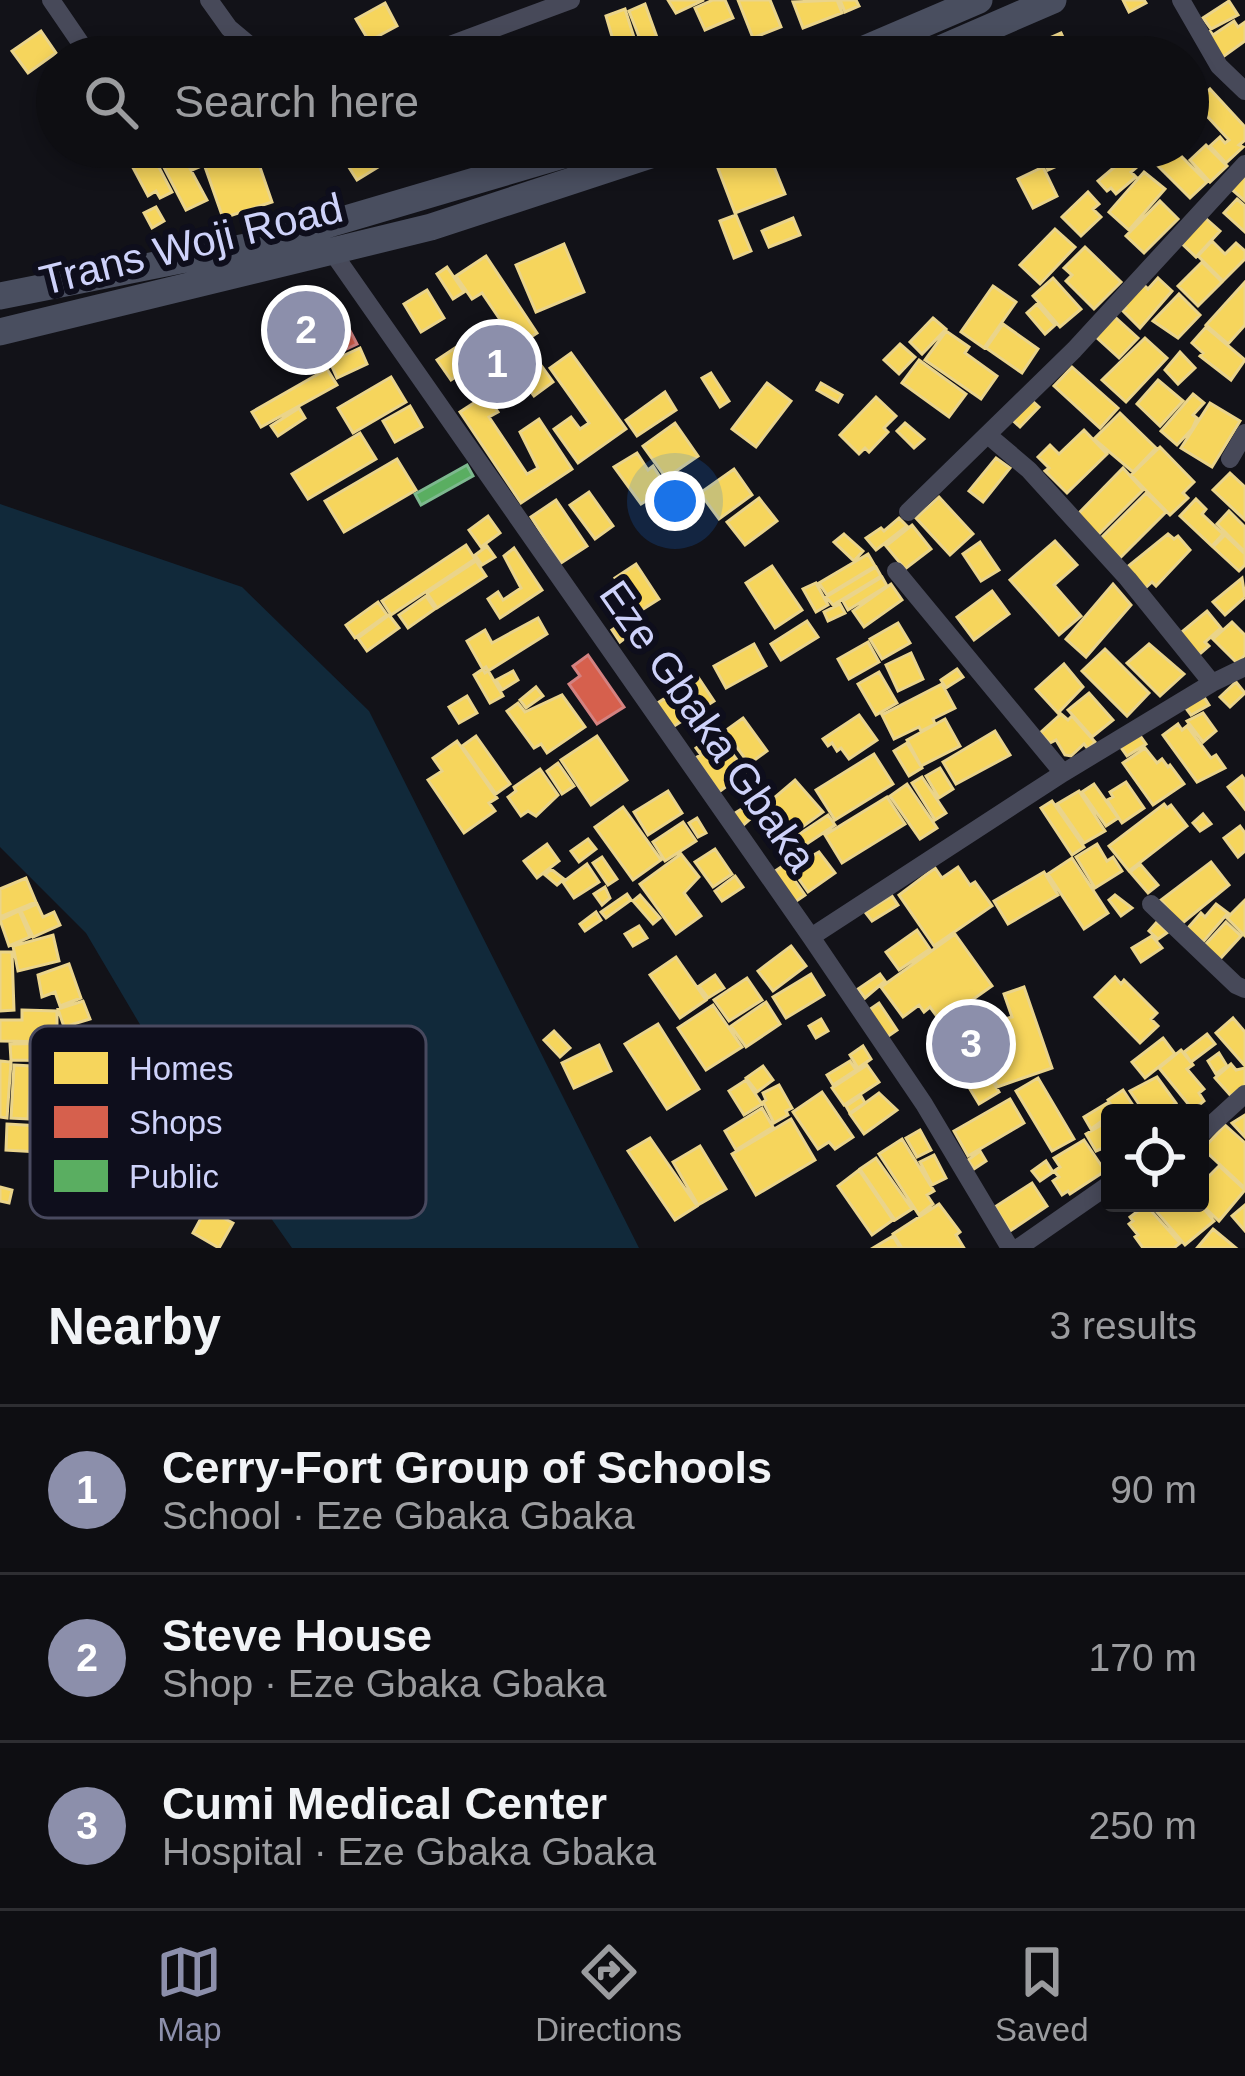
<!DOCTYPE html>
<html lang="en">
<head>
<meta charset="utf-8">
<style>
  body { margin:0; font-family:Helvetica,sans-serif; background:#17171b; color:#f1f3f6 }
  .controls { position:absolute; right:36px; bottom:36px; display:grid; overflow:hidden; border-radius:12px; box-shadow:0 6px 18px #0003 }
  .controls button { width:108px; height:108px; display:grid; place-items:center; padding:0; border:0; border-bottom:3px solid #2e2e32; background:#0e0e12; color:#f1f3f6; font:60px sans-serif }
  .you { position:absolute; left:675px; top:501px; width:42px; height:42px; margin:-30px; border:9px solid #fff; border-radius:50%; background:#1a73e8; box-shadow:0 0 0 18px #1a73e833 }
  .badge { display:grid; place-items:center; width:78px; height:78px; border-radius:50%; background:#8c8fab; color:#fff; font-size:39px; font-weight:700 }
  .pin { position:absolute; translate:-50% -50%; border:6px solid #fff; box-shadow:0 3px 12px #0006 }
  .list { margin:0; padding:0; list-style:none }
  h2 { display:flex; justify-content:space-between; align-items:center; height:156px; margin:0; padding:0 48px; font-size:51px }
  h2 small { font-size:39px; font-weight:400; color:#9b9c9f }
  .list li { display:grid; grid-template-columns:78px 1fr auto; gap:36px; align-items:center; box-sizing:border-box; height:168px; padding:0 48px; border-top:3px solid #2e2e32 }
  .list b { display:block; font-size:45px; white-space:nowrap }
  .list p { margin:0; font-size:39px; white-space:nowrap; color:#9b9c9f }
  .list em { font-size:39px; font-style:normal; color:#9b9c9f }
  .icon { flex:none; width:66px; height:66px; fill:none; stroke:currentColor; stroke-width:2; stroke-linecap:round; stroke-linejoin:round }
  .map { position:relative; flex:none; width:1245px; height:1248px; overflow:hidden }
  .search { position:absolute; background:#0e0e12; box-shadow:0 6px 18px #0003; left:36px; right:36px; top:36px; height:132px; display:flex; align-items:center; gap:30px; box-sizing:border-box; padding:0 42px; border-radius:66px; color:#9b9c9f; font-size:45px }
  .sheet { height:660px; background:#0e0e12 }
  nav { display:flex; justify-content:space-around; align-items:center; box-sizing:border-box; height:168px; border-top:3px solid #2e2e32; background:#0e0e12; font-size:33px; color:#9b9c9f }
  nav a { display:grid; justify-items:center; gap:6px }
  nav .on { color:#8c8fab }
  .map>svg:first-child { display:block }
  .water { fill:#11293a }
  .homes { fill:#f6d55c; stroke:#ead48b; stroke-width:3 }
  .shops { fill:#d6604d; stroke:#d48281; stroke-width:3 }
  .public { fill:#5aae61; stroke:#7db98f; stroke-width:3 }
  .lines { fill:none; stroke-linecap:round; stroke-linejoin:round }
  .street { stroke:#474959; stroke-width:18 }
  .secondary { stroke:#494e5f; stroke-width:27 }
  .labels { text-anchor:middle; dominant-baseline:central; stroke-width:12; stroke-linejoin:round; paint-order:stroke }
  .street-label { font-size:42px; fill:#ced2fa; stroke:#0e0e1c }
  .key { fill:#0e0e1c; stroke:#48495f; stroke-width:3 }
  .key-label { font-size:33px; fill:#ced2fa }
</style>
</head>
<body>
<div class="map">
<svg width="1245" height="1248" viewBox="0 0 1245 1248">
  <rect width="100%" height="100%" fill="#121218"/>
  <!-- water -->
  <path class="water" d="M0,504L242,587L369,711L639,1248H292L168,1072L86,933L0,847Z"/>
  <!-- homes -->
  <path class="homes" d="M668,0H704L676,13Z
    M713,0H725L733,18L705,30L695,8Z
    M738,0H770L781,27L753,38Z
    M837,0L842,13L803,28L793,2Z
    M840,0H856L859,6L845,12Z
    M1123,0H1144L1146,3L1129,12Z
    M1229,1L1238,15L1211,29L1203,18Z
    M385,3L397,26L369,41L356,19Z
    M645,4L663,54L654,57H647L629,11Z
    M625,9L639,53L618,57L606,16Z
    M1234,21L1238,27L1245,22V41L1220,59L1203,36L1210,31L1213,35Z
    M41,31L56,53L28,73L12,51Z
    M1061,33L1068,48L1052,55L1045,40Z
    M122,41L126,48L135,42L147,54L106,57L101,50Z
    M538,44L543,57H510L509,54Z
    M1210,89L1245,127V140L1239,145L1243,147L1226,163L1210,146L1220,137L1225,143L1229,140L1195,103Z
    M1206,145L1227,166L1210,182L1190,160Z
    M196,147L204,165L192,170L182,149Z
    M198,147H253L272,202L223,218Z
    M336,147H372L383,164L357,180Z
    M757,147H766L785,194L735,213L716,163Z
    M1038,147H1100L1048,170Z
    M1172,147L1207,182L1190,198L1156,164Z
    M179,148L207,200L186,210L159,158Z
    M1136,149L1145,160L1131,172L1136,177L1116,194L1111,188L1107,191L1098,181Z
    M152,154L172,192L160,198L156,191L148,196L131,164Z
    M1245,166V201L1228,186Z
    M1043,167L1057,196L1033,208L1018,179Z
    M1144,172L1165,189L1129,230L1109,212Z
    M1088,192L1099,204L1093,209L1101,217L1081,236L1062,217Z
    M1237,199L1245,206V232L1224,213Z
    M1160,201L1178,219L1144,253L1126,236Z
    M156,207L164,221L152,228L144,213Z
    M736,215L751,251L734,258L720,221Z
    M1203,216L1220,231L1196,257L1179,241Z
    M793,218L800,235L769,247L762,231Z
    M1055,229L1075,247L1040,284L1020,265Z
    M1212,241L1225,254L1236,243L1245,251V259L1223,281L1198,256Z
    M564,244L584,292L536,312L516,265Z
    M1085,247L1121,282L1094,309L1066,281L1072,275L1064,268Z
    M486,256L537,333L508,352L505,347L494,354L483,337L503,324L482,293L472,299L456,276Z
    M1202,262L1222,282L1198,306L1178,286Z
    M447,267L464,292L453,299L437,274Z
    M1053,278L1081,309L1060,327L1033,296Z
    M1158,278L1172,291L1140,328L1123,311L1126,308L1120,303L1141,282L1148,289Z
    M1245,282V325L1228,344L1206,325Z
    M993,286L1016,302L984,348L961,332Z
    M427,290L444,318L421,332L404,304Z
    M1179,294L1200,315L1178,338L1153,321Z
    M1037,304L1055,325L1045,334L1027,313Z
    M1115,317L1138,338L1119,358L1096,337Z
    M933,318L946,329L922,354L910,342Z
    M1003,324L1038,349L1022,373L986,348Z
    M1206,327L1245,360L1231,380L1200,356L1203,353L1192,343Z
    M946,331L969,347L965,353L997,376L981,399L925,360Z
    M1145,338L1167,358L1126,402L1102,380Z
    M464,342L478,362L451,380L437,360Z
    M900,344L915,357L899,374L884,360Z
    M360,348L367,364L337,378L330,362Z
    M1180,352L1195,368L1178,384L1165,370Z
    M571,353L626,429L578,463L554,429L571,417L580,429L589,423L550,368Z
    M919,360L966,394L949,417L902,383Z
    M538,361L553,382L534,396L519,376Z
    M1072,367L1118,408L1100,428L1054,386Z
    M327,369L337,385L261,427L252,412Z
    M711,373L729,401L720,407L702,378Z
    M391,377L406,402L353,433L338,408Z
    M1158,380L1183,401L1160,426L1137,404Z
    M767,383L791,401L756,447L732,429Z
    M821,383L842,395L838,402L817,390Z
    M665,392L676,410L637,436L626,420Z
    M1193,394L1204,403L1193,415L1197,418L1192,429L1177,445L1161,431Z
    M486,395L498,412L489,417L527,474L538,468L520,432L539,419L572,469L521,503L460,412Z
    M1027,396L1039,407L1020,427L1008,416Z
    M876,397L896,416L884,428L888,432L869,452L865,448L859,454L840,435Z
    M1210,403L1240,421L1212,467L1181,448Z
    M410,406L422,427L395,442L383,421Z
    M299,408L305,418L278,436L271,426Z
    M1120,413L1156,448L1133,472L1094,439Z
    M675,423L698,456L666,478L643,446Z
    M905,423L924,439L914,448L897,431Z
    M1084,430L1107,454L1067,493L1045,471L1049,468L1038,457L1050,445L1059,454Z
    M360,433L376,459L308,499L292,474Z
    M1160,447L1194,482L1183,493L1188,498L1170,515L1131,475Z
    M637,453L648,470L653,466L667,488L641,504L614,467Z
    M996,458L1010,468L983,502L969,491Z
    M397,459L416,490L344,532L325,501Z
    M1123,468L1143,490L1098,535L1077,515Z
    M734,469L752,495L719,519L700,493Z
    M1230,473L1245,487V520L1213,490Z
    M589,492L613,526L595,539L570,505Z
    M1146,493L1166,512L1120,558L1100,539Z
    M939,497L973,534L950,555L916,518Z
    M759,498L777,521L745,545L727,522Z
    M1196,499L1206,509L1202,514L1223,534L1212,546L1180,516Z
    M556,500L587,546L561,563L531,517Z
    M1229,511L1245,527V552L1217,524Z
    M488,516L500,533L481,547L469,530Z
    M899,518L907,526L876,550L866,538L881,528L884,531Z
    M912,525L931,549L905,569L886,546Z
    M844,534L863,551L854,561L834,542Z
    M1168,534L1174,539L1178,536L1190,550L1156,586L1152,582L1143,590L1126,568Z
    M1225,535L1245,554V565L1239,571L1213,547Z
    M1055,541L1077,565L1054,585L1081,616L1059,635L1010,580Z
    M980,542L999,570L981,581L963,554Z
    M466,545L475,559L391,615L382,601Z
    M487,546L495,557L482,565L475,555Z
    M514,548L542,590L500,618L488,599L498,592L503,600L521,588L504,556Z
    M868,554L875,566L827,595L819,583Z
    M476,561L486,576L437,608L427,593Z
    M636,564L659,599L637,613L615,578Z
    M772,566L802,610L775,628L746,583Z
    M876,567L881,576L833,605L826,597Z
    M882,577L887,586L848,610L843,601Z
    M1242,578L1245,597L1225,615L1213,602Z
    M816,583L828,605L816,612L803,589Z
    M891,584L902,600L864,627L853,611Z
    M1113,584L1131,605L1086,657L1066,639Z
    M992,591L1009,614L974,640L957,617Z
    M426,596L435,609L408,628L399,615Z
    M378,602L387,615L355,638L346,625Z
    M840,604L845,613L828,621L824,612Z
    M1207,611L1221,628L1205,642L1209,646L1195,658L1177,636Z
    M389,615L399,628L367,651L358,638Z
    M538,618L547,634L485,673L467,641L485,630L492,643Z
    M625,621L633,632L620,642L612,630Z
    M807,621L818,637L781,660L771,644Z
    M1232,622L1245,635V655L1237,663L1213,639Z
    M898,623L910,643L882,659L870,639Z
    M868,642L879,662L849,679L838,659Z
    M754,644L766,666L726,688L714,666Z
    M1149,644L1184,674L1160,696L1127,663Z
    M1105,649L1149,693L1127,716L1082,671Z
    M911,653L923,679L898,691L886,665Z
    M1064,664L1083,687L1058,713L1036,689Z
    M486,667L503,696L490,703L474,675Z
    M957,669L963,677L946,688L941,680Z
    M513,671L518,680L502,690L496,680Z
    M879,672L897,703L876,715L858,684Z
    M698,677L714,701L671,728L656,704Z
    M1236,682L1245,693L1230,707L1220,697Z
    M942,684L955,708L933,719L935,724L921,731L919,727L894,739L882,715Z
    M536,687L543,696L526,708L520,700Z
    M1089,693L1113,720L1092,737L1068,710Z
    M562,695L585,727L547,753L541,744L534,748L507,711L518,703L525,712Z
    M467,696L477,713L459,723L449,707Z
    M1204,697L1209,705L1191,715L1185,707Z
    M1203,713L1216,731L1203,742L1187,721Z
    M1061,714L1068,720L1072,716L1095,742L1088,749L1084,744L1071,756L1065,755L1056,740L1050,743L1040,733Z
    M859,715L877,740L849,759L841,748L837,751L832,743L828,746L823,739Z
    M743,718L767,751L749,764L725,731Z
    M945,719L960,746L921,766L907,740Z
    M1178,724L1182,730L1187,726L1211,758L1216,755L1225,768L1197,782L1163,735Z
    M995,731L1010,755L956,784L943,762Z
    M717,733L746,772L719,792L695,758L701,755L696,748Z
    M1138,733L1146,744L1127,756L1120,746Z
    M476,736L510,784L496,794L462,746Z
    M597,736L627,780L591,805L561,760Z
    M457,741L497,798L489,803L495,811L464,833L428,780L442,771L433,758Z
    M907,743L922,768L909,776L894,751Z
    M1145,748L1157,763L1162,759L1168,767L1170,765L1184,784L1153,805L1123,763Z
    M874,754L893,784L835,820L816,790Z
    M558,763L574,786L562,794L547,771Z
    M940,768L953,789L939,798L926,776Z
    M540,769L558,795L536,816L528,811L521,816L508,797L516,791L514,787Z
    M1242,776L1245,780V809L1228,787Z
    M922,777L946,813L935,820L912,783Z
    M795,780L823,812L794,833L779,812L775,815L767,804Z
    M1126,782L1144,808L1122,823L1107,800L1113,797L1110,792Z
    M907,784L937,828L920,839L890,796Z
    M1094,784L1118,818L1106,826L1082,792Z
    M668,791L682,813L648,835L634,812Z
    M1079,791L1105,831L1084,843L1057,804Z
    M764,795L765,806L740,828L732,815Z
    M887,797L905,824L842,863L825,835Z
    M1052,801L1084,847L1072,855L1041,808Z
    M1164,804L1167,808L1171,805L1187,826L1129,871L1109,846Z
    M623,807L661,860L633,880L595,827Z
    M1203,814L1211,824L1200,831L1193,823Z
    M828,815L835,825L799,849L792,839Z
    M697,818L706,833L698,837L689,823Z
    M683,822L696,841L665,861L653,842Z
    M1240,826L1245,833V851L1238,857L1224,838Z
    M588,839L596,849L579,862L571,851Z
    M547,844L559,861L537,878L524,861Z
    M1097,844L1107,861L1113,857L1122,871L1095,888L1076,857Z
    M715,849L732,874L713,887L695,862Z
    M805,849L810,857L819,852L835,873L808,892L787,862Z
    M681,854L699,877L684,893L701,916L676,934L640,884Z
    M602,857L617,879L608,885L593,863Z
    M1072,858L1108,913L1084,929L1048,874Z
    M1211,862L1229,885L1180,925L1161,900Z
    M587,864L599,882L574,898L563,882Z
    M1140,864L1158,885L1148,893L1130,872Z
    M784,865L805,895L792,904L771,874Z
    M958,867L970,885L975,882L992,906L934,946L899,895L935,868L942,878Z
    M551,869L564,879L557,885L545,875Z
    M1044,872L1058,895L1008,924L994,901Z
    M735,876L743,887L722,901L715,891Z
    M26,878L36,902L0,917V889Z
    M605,887L610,898L602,905L594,894Z
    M627,894L631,900L606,918L601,912Z
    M640,895L660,918L653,924L633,901Z
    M1115,895L1132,908L1121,916L1109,900Z
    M892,896L898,905L872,921L865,912Z
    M1245,900V936L1227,918Z
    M37,904L43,917L54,912L60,925L33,937L21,911Z
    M1216,904L1228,913L1203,942L1187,929L1201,913L1205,917Z
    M19,911L30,937L9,946L0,920Z
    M596,912L601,920L585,931L580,924Z
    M1157,922L1168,932L1158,939L1149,931Z
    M1226,922L1241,936L1219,960L1204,946Z
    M639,926L647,938L633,946L625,934Z
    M917,930L930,949L899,970L886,952Z
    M955,934L992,986L941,1022L930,1007L924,1012L919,1005L903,1017L881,987Z
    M53,935L59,961L18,971L13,946Z
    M1152,936L1162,948L1141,962L1132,948Z
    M791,946L806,966L773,991L758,971Z
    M0,952H12L14,1010L0,1011Z
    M676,957L706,1000L680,1018L650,975Z
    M69,964L81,998L60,1006L55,992L42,997L38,975Z
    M811,974L824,995L786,1018L773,997Z
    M880,974L885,981L865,998L858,989Z
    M715,975L724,988L708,998L699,986Z
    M1115,977L1121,984L1124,980L1157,1013L1151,1019L1158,1026L1140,1043L1095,997Z
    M747,978L762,1000L729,1021L714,1000Z
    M1024,987L1052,1068L997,1087L986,1055L995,1052L990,1036L1002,1032L998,1021L1012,1017L1004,994Z
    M83,1001L90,1019L64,1027L58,1009Z
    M766,1002L780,1024L746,1047L731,1026Z
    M879,1003L897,1030L887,1037L869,1010Z
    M713,1005L742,1047L706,1070L678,1028Z
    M22,1010L57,1011V1042L0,1041V1020H22Z
    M1233,1018L1245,1032V1066L1216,1033Z
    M821,1019L828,1031L816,1038L809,1026Z
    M658,1024L699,1089L667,1109L625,1044Z
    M554,1031L570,1048L560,1057L544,1040Z
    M1207,1034L1215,1044L1191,1062L1184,1052Z
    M1163,1038L1175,1054L1145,1078L1132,1062Z
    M65,1043L67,1061L11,1060L10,1044Z
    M599,1045L611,1071L574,1088L562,1063Z
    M863,1046L871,1059L858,1068L850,1055Z
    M974,1049L999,1092L979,1104L953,1061Z
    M1181,1050L1193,1065L1187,1069L1204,1089L1199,1093L1204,1101L1193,1110L1159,1068Z
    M1219,1053L1227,1066L1216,1074L1208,1061Z
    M0,1061L11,1062L7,1118L0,1117Z
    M850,1061L856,1070L833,1085L827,1075Z
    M1231,1064L1236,1070L1245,1068V1085L1231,1096L1215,1078Z
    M14,1065L31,1066L28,1119L11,1118Z
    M867,1065L879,1082L844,1105L832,1088Z
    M763,1066L773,1080L757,1092L746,1078Z
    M1157,1077L1176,1103L1168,1108L1171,1113H1145L1130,1091Z
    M1038,1078L1074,1139L1052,1151L1016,1091Z
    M746,1080L762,1104L744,1115L729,1091Z
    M779,1085L792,1108L786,1111L788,1115L774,1123L763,1102L766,1100L763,1093Z
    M1123,1090L1138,1113H1116L1108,1100Z
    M822,1092L853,1137L835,1149L829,1142L818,1149L793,1112Z
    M879,1093L897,1110L864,1134L850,1114Z
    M861,1096L865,1103L850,1113L846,1106Z
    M1010,1099L1024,1123L968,1156L954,1131Z
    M1107,1103L1113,1113L1091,1129L1084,1117Z
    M762,1108L773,1127L736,1150L725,1131Z
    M1245,1115V1137L1232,1123Z
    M791,1119L815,1160L756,1195L732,1154Z
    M1110,1120V1161L1103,1148L1096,1151L1086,1134Z
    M7,1124L40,1126L38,1152L6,1150Z
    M1225,1125L1245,1143V1188L1203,1149Z
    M920,1130L931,1150L917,1157L906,1138Z
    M650,1138L697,1206L675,1220L628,1151Z
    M902,1139L934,1191L927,1195L933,1204L919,1215L879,1154Z
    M1084,1140L1105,1171L1070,1194L1068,1191L1062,1195L1053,1181L1059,1177L1054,1171L1060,1167L1054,1158Z
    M700,1146L726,1189L698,1205L673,1162Z
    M980,1151L986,1161L974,1169L968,1160Z
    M934,1155L946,1178L932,1185L920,1162Z
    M876,1158L912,1209L895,1220L860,1169Z
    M1046,1161L1053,1172L1040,1181L1032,1171Z
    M1219,1166L1245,1190L1219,1221L1200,1203V1185Z
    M859,1170L893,1220L872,1235L838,1186Z
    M1032,1183L1047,1206L1010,1231L995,1207Z
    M0,1187L12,1190L9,1203L0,1201Z
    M1162,1203H1199L1214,1221L1185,1245L1156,1211Z
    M939,1204L960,1232L956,1235L964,1248H902L893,1234Z
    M1146,1205L1180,1243L1174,1248H1143L1135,1237L1138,1235L1129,1224L1133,1221L1130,1217Z
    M1245,1205V1231L1232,1216Z
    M206,1209L233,1223L219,1248L193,1233Z
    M1213,1229L1236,1248H1197Z
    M893,1236L900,1248H873Z"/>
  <!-- shops -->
  <path class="shops" d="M317,312L324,325L332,321L335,328L346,323L357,344L325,359L322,352L312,357L295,326Z
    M588,655L624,707L597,724L569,684L580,676L573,666Z"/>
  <!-- public -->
  <path class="public" d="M467,465L473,476L421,505L415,494Z"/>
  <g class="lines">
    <!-- street -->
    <path class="street" d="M51,0L90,57
      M209,0L229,28L264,57
      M1181,0L1219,66L1245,91
      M418,57L571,0
      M333,253L811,937L924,1104L1010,1248
      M989,436L1029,470L1128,579L1212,683
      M1230,459L1245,433
      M908,512L1074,350L1245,164
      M896,571L1063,773
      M1151,904L1236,985L1245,989
      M811,937L1063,773L1212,683L1245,667
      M1200,1135L1245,1094
      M1018,1248L1110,1184"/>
    <!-- secondary -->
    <path class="secondary" d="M846,57L979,0
      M922,57L1053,0
      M0,296L261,244L590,147
      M0,332L431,227L675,147"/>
  </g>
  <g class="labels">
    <!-- street labels -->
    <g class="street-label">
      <text transform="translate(191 244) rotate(-14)">Trans Woji Road</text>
      <text transform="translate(708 726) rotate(55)">Eze Gbaka Gbaka</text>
    </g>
  </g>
  <!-- legend -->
  <rect x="30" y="1026" width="396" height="192" rx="18" class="key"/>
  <rect x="54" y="1052" width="54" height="32" fill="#f6d55c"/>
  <rect x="54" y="1106" width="54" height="32" fill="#d6604d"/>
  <rect x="54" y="1160" width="54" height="32" fill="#5aae61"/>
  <g class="key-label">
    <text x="129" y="1080">Homes</text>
    <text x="129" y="1134">Shops</text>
    <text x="129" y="1188">Public</text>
  </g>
</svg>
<div class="controls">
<button><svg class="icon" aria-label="locate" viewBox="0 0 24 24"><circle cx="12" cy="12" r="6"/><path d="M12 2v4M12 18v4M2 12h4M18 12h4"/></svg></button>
</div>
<div class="you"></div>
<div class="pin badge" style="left:497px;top:364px">1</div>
<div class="pin badge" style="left:306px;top:330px">2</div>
<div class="pin badge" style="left:971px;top:1044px">3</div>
<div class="search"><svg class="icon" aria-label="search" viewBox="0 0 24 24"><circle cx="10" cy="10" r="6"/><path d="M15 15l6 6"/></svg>Search here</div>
</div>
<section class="sheet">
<h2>Nearby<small>3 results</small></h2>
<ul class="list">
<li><span class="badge">1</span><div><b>Cerry-Fort Group of Schools</b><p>School · Eze Gbaka Gbaka</p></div><em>90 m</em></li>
<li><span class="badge">2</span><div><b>Steve House</b><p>Shop · Eze Gbaka Gbaka</p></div><em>170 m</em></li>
<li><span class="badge">3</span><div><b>Cumi Medical Center</b><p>Hospital · Eze Gbaka Gbaka</p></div><em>250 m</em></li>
</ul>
</section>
<nav>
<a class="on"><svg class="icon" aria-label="map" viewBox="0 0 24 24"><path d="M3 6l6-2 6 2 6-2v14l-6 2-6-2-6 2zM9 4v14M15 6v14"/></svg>Map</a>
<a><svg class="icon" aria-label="directions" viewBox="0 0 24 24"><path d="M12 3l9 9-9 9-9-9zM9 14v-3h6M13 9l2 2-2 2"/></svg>Directions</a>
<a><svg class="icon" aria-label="saved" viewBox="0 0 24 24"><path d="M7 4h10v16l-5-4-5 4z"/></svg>Saved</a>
</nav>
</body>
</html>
